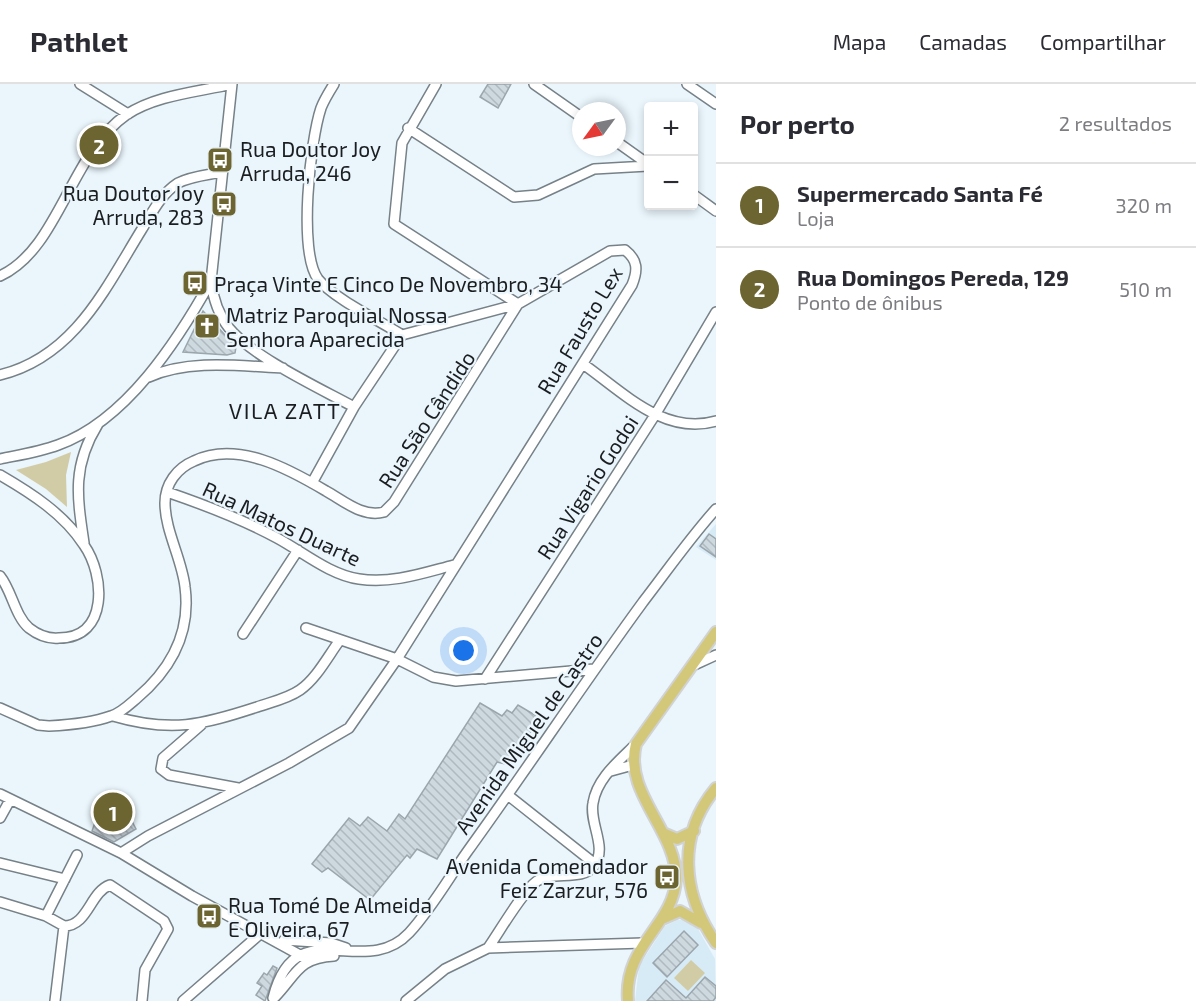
<!DOCTYPE html>
<html lang="pt">
<head>
<meta charset="utf-8">
<style>
  body { margin:0; font-family:"Exo 2",sans-serif; background:#f2f2f3; color:#2b2b33 }
  .controls { position:absolute; right:18px; top:18px; display:grid; overflow:hidden; border-radius:6px; box-shadow:0 3px 9px #0003 }
  .controls button { width:54px; height:54px; display:grid; place-items:center; padding:0; border:0; border-bottom:2px solid #e1e1e2; background:#fff; color:#2b2b33; font:30px sans-serif }
  .compass { position:absolute; left:572px; top:18px; width:54px; height:54px; border-radius:50%; background:#fff; box-shadow:0 3px 9px #0003; rotate:237deg }
  .you { position:absolute; left:464px; top:567px; width:21px; height:21px; margin:-15px; border:4px solid #fff; border-radius:50%; background:#1a73e8; box-shadow:0 0 0 9px #1a73e833 }
  .badge { display:grid; place-items:center; width:39px; height:39px; border-radius:50%; background:#6c6431; color:#fff; font-size:20px; font-weight:700 }
  .pin { position:absolute; translate:-50% -50%; border:3px solid #fff; box-shadow:0 2px 6px #0006 }
  .list { margin:0; padding:0; list-style:none }
  h2 { display:flex; justify-content:space-between; align-items:center; height:78px; margin:0; padding:0 24px; font-size:26px }
  h2 small { font-size:20px; font-weight:400; color:#7c7c81 }
  .list li { display:grid; grid-template-columns:39px 1fr auto; gap:18px; align-items:center; box-sizing:border-box; height:84px; padding:0 24px; border-top:2px solid #e1e1e2 }
  .list b { display:block; font-size:22px; white-space:nowrap }
  .list p { margin:0; font-size:20px; white-space:nowrap; color:#7c7c81 }
  .list em { font-size:20px; font-style:normal; color:#7c7c81 }
  .map { position:relative; flex:none; width:716px; height:917px; overflow:hidden }
  header { display:flex; align-items:center; gap:36px; box-sizing:border-box; height:84px; padding:0 30px; background:#fff; border-bottom:2px solid #e1e1e2 }
  header strong { font-size:28px }
  nav { display:flex; gap:33px; margin-inline-start:auto; font-size:21px }
  main { display:flex }
  aside { flex:1; background:#fff }
  .map>svg:first-child { display:block }
  .built { fill:#d7ebf6 }
  .green { fill:#d2cca6 }
  .building { fill:url(#building-back-hatch); stroke:#9ba5ac; stroke-width:1.5 }
  .lines { fill:none; stroke-linecap:round; stroke-linejoin:round }
  .minor-casing { stroke:#778188; stroke-width:12 }
  .major-casing { stroke:#d1d2d3; stroke-width:14 }
  .minor { stroke:#fff; stroke-width:9 }
  .major { stroke:#d3c879; stroke-width:10 }
  .labels { text-anchor:middle; dominant-baseline:central; stroke-width:4.5; stroke-linejoin:round; paint-order:stroke }
  .poi-label { font-size:21px; fill:#1a1e21; stroke:#eaf5fc; text-anchor:start }
  .street-label { font-size:21px; fill:#1a1e21; stroke:#eaf5fc }
  .neighbourhood-label { font-size:22px; letter-spacing:1.5px; fill:#1a1e21; stroke:#eaf5fc }
</style>
</head>
<body>
<header>
<strong>Pathlet</strong>
<nav><a>Mapa</a><a>Camadas</a><a>Compartilhar</a></nav>
</header>
<main>
<div class="map">
<svg width="716" height="917" viewBox="0 0 716 917">
  <defs>
    <pattern id="building-back-hatch" width="6" height="6" patternUnits="userSpaceOnUse" patternTransform="scale(1.5)"><rect width="6" height="6" fill="#cdd8df"/><path d="M-1 5l2 2M0 0l6 6M5-1l2 2" fill="none" stroke="#afb9bf"/></pattern>
  </defs>
  <rect width="100%" height="100%" fill="#eaf5fc"/>
  <!-- built -->
  <path class="built" d="M716,440V476L696,463Z
    M677,836H686L698,845L715,875L716,917H635L639,882L665,842Z"/>
  <!-- green -->
  <path class="green" d="M71,368L66,391L67,423L46,405L16,386L46,378Z
    M691,876L705,889L688,907L674,894Z"/>
  <!-- building -->
  <path class="building" d="M488,0H511L498,24L480,13Z
    M203,227L236,263L235,269L227,271L183,268Z
    M709,450L716,455V473L700,462Z
    M480,619L502,632L507,626L512,629L518,621L540,634L509,681L497,678L437,775L417,765L410,774L407,771L370,816L328,784L322,788L312,780L349,734L360,742L368,733L387,747L399,730L405,735Z
    M118,711L136,745L114,758L92,747L104,712Z
    M684,847L698,861L667,893L653,879Z
    M273,882L277,884L265,917L256,911L262,902L257,899L264,889L267,891Z
    M705,893L716,902V913L713,917H647L666,896L686,914Z"/>
  <g class="lines">
    <!-- minor casing -->
    <g class="minor-casing">
      <path id="minor" d="M80,0L128,30
        M232,0L211,197C213,214 218,230 229,244C253,273 319,304 354,323
        M334,0C329,8 324,16 321,24C310,57 298,168 318,195C333,214 380,237 402,251
        M534,0L581,33
        M687,0L716,20
        M408,44L514,113L538,111L594,85L648,82
        M617,58L648,80
        M694,111L716,127
        M0,192C59,165 70,70 126,31C156,11 198,8 232,0
        M583,280C623,308 664,352 716,337
        M0,291C74,273 105,205 142,145C152,129 161,110 178,99C192,92 208,91 222,88
        M149,293C189,275 240,282 283,284
        M0,375C19,371 39,368 58,361C126,337 178,256 211,197
        M0,391C31,409 64,430 84,461C105,491 109,554 59,554C48,555 38,551 29,544C15,532 12,507 0,492
        M167,408C205,421 242,435 277,454C303,468 330,491 359,495C392,500 423,489 454,481
        M84,459C77,412 72,382 98,340
        M306,544L397,575L632,201C638,186 638,176 625,166L610,167L518,220L402,251L354,323L312,399
        M243,550L298,466
        M692,582L716,571
        M485,595L655,331L716,228
        M0,624L38,641L49,642C69,641 92,639 111,632C121,629 130,620 137,614C171,585 191,548 185,503C182,475 165,447 165,419C165,400 177,384 194,377C237,356 289,385 326,407C344,417 363,434 384,428L394,418L518,220L394,140L402,59L436,0
        M113,632C171,649 202,641 257,623C271,618 287,615 300,606C317,594 328,572 340,556
        M201,641L163,674L161,685L169,691L238,704
        M611,687L633,681
        M0,710L121,769L192,812L309,876
        M509,712L595,780
        M0,734L10,716
        M121,769L148,752L289,679L349,644L397,575L433,593L456,597L594,585
        M0,779L65,795
        M0,818L46,832L64,842
        M46,832L77,771
        M64,842C88,842 90,808 110,801L164,837L168,845L145,886L142,917
        M284,856L331,859L346,864
        M488,864C500,847 522,808 537,797C553,786 582,798 594,782C608,763 589,740 593,719C597,694 619,677 636,660
        M275,913C297,890 298,874 334,872
        M273,914C295,825 364,897 409,849C432,824 448,795 467,768C527,685 583,600 643,518C667,487 689,455 716,425
        M55,917L64,842
        M183,917L260,850
        M406,917L445,885L488,864L643,859"/>
    </g>
    <!-- major casing -->
    <g class="major-casing">
      <path id="major" d="M716,704C676,752 682,810 716,859
        M663,749L677,755L694,747
        M662,835L680,827L701,839
        M628,917C623,861 674,841 676,795C677,747 623,709 636,660L716,548"/>
    </g>
    <!-- minor -->
    <use href="#minor" class="minor"/>
    <!-- major -->
    <use href="#major" class="major"/>
  </g>
  <!-- icons -->
  <defs>
    <g id="bus-square" transform="scale(1.35)"><rect x="-9" y="-9" width="18" height="18" rx="4" fill="#6c6431" stroke="#eaf5fc"/><path d="M-5-6H5V4H4V6H2V4H-2V6H-4V4H-5ZM-3.5-4V0h7V-4ZM-3.5 1.2v1.5H-2V1.2ZM2 1.2v1.5H3.5V1.2Z" fill="#fff"/></g>
    <g id="church-square" transform="scale(1.35)"><rect x="-9" y="-9" width="18" height="18" rx="4" fill="#6c6431" stroke="#eaf5fc"/><path d="M-1.2-6h2.4v3.5h3.3v2.4h-3.3V6h-2.4V-.1h-3.3v-2.4h3.3Z" fill="#fff"/></g>
  </defs>
  <g fill-rule="evenodd">
    <use href="#bus-square" x="220" y="76"/>
    <use href="#bus-square" x="224" y="120"/>
    <use href="#bus-square" x="195" y="199"/>
    <use href="#church-square" x="207" y="242"/>
    <use href="#bus-square" x="667" y="793"/>
    <use href="#bus-square" x="209" y="832"/>
  </g>
  <g class="labels">
    <!-- poi labels -->
    <g class="poi-label">
      <text x="240" y="64">Rua Doutor Joy<tspan x="240" dy="24">Arruda, 246</tspan></text>
      <text x="204" y="108" text-anchor="end">Rua Doutor Joy<tspan x="204" dy="24">Arruda, 283</tspan></text>
      <text x="214" y="199">Praça Vinte E Cinco De Novembro, 34</text>
      <text x="226" y="230">Matriz Paroquial Nossa<tspan x="226" dy="24">Senhora Aparecida</tspan></text>
      <text x="648" y="781" text-anchor="end">Avenida Comendador<tspan x="648" dy="24">Feiz Zarzur, 576</tspan></text>
      <text x="228" y="820">Rua Tomé De Almeida<tspan x="228" dy="24">E Oliveira, 67</tspan></text>
    </g>
    <!-- street labels -->
    <g class="street-label">
      <text transform="translate(579 246) rotate(-59)">Rua Fausto Lex</text>
      <text transform="translate(426 335) rotate(-57)">Rua São Cândido</text>
      <text transform="translate(587 403) rotate(-57)">Rua Vigario Godoi</text>
      <text transform="translate(282 439) rotate(25)">Rua Matos Duarte</text>
      <text transform="translate(528 649) rotate(-55)">Avenida Miguel de Castro</text>
    </g>
    <!-- neighbourhood labels -->
    <g class="neighbourhood-label">
      <text x="285" y="326">VILA ZATT</text>
    </g>
  </g>
</svg>
<div class="controls">
<button>+</button>
<button>−</button>
</div>
<svg class="compass" viewBox="-18 -18 36 36"><path d="M0-13l5 13h-10z" fill="#e53935"/><path d="M0 13l5-13h-10z" fill="#7c7c81"/></svg>
<div class="you"></div>
<div class="pin badge" style="left:113px;top:728px">1</div>
<div class="pin badge" style="left:99px;top:61px">2</div>
</div>
<aside>
<h2>Por perto<small>2 resultados</small></h2>
<ul class="list">
<li><span class="badge">1</span><div><b>Supermercado Santa Fé</b><p>Loja</p></div><em>320 m</em></li>
<li><span class="badge">2</span><div><b>Rua Domingos Pereda, 129</b><p>Ponto de ônibus</p></div><em>510 m</em></li>
</ul>
</aside>
</main>
</body>
</html>
